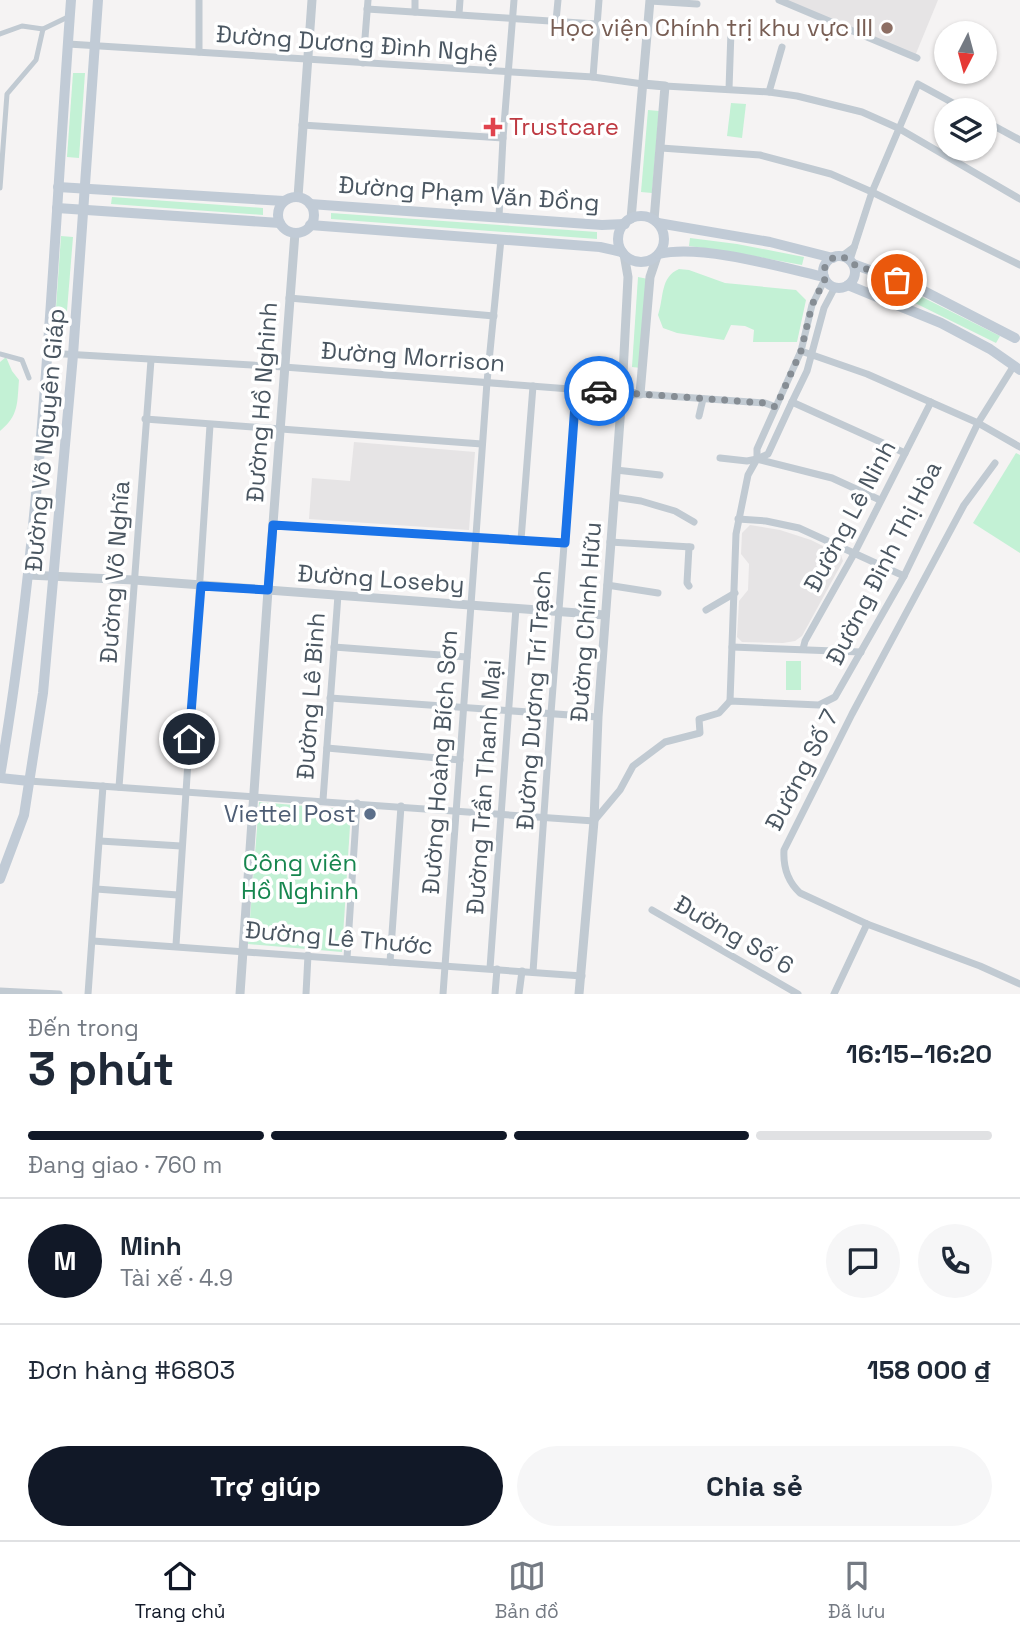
<!DOCTYPE html>
<html lang="vi">
<head>
<meta charset="utf-8">
<style>
  body { margin:0; font-family:"Space Grotesk",sans-serif; background:#f6f6f7; color:#1f2937; height:100vh; display:flex; flex-direction:column; font-size:26px; white-space:nowrap }
  * { box-sizing:border-box; margin:0 }
  p { font-size:23px; color:#747a83 }
  .icon { flex:none; width:38px; height:38px; fill:none; stroke:currentColor; stroke-width:2; stroke-linecap:round; stroke-linejoin:round }
  .map { position:relative; height:994px; overflow:hidden }
  .drawer { display:flex; flex-direction:column; background:#fff; flex:1 }
  .drawer>* { flex:none }
  .needle { width:46px; rotate:186deg }
  .tools { position:absolute; left:934px; top:21px; display:grid; gap:14px }
  .tools a { display:grid; place-items:center; width:63px; height:63px; border-radius:50%; background:#fff; box-shadow:0 2px 5px #0004; font-size:35px }
  .pin { position:absolute; display:grid; place-items:center; width:60px; height:60px; color:#fff; margin:-30px; border:4px solid #fff; border-radius:50%; box-shadow:0 2px 7px #0007 }
  .courier { position:absolute; display:grid; place-items:center; width:70px; height:70px; margin:-35px; border:5px solid #1a73e8; border-radius:50%; background:#fff; color:#222; box-shadow:0 2px 9px #0007 }
  .head em { font-style:normal; font-weight:700 }
  .head div { display:flex; flex-direction:column-reverse }
  .head { display:flex; align-items:center; justify-content:space-between; height:119px; padding:0 28px }
  h1 { font-size:46px; font-weight:700; line-height:52px }
  .bar { display:grid; grid-template-columns:repeat(4,1fr); gap:10px 7px; align-content:center; height:84px; padding:0 28px }
  .bar i { height:9px; border-radius:5px; background:#e0e1e3 }
  .bar .on { background:#111827 }
  .bar p { grid-column:span 4 }
  .line { display:flex; align-items:center; gap:18px; padding:0 28px; border-top:2px solid #e0e1e3 }
  .line div { flex:1 }
  .round { display:grid; place-items:center; flex:none; width:74px; height:74px; border-radius:37px; background:#f6f6f7 }
  .cta { display:flex; gap:14px; margin-top:auto; padding:14px 28px }
  .cta a { flex:1; height:80px; border-radius:42px; background:#111827; color:#fff; font-size:28px; font-weight:700; line-height:80px; text-align:center }
  .cta a+a { background:#f6f6f7; color:#1f2937 }
  .menu { display:flex; justify-content:space-around; align-items:center; height:98px; border-top:2px solid #e0e1e3; background:#fff; font-size:19px; color:#747a83 }
  .menu a { display:grid; justify-items:center; gap:4px }
  .menu .on { color:#111827 }
  .map>svg:first-child { display:block }
</style>
</head>
<body>
<div class="map">
<svg width="1020" height="994" viewBox="0 0 1020 994">
  <rect width="100%" height="100%" fill="#f5f3f3"/>
  <g fill="#e6e4e5">
    <polygon points="781,0 938,0 915,56"/>
    <polygon points="354,442 475,452 469,530 309,519 312,478 350,481"/>
    <polygon points="750,525 780,530 811,540 841,555 843,561 802,636 795,641 783,643 742,642 737,637 739,601 748,590 749,564 741,554 742,533"/>
  </g>
  <g fill="#c3f1d5">
    <polygon points="73,73 85,73 79,158 67,157"/>
    <polygon points="731,103 746,104 742,138 727,136"/>
    <polygon points="648,110 659,111 652,193 641,192"/>
    <polygon points="112,197 263,208 263,215 111,204"/>
    <polygon points="331,213 597,232 597,239 331,219"/>
    <polygon points="61,236 73,237 66,323 55,322"/>
    <polygon points="690,238 737,244 804,257 802,265 731,252 689,246"/>
    <path d="M679,269L689,270L725,283L796,290L806,300L797,342H753L754,330L745,326L731,325L724,340L677,333L663,328L658,315C664,298 660,277 679,269Z"/>
    <polygon points="638,277 648,279 641,368 632,367"/>
    <polygon points="881,280 908,290 1000,336 996,343 917,304 879,289"/>
    <path d="M6,357L12,371L19,380C17,404 19,415 0,431V362Z"/>
    <polygon points="1016,453 1020,455 1020,553 973,523"/>
    <rect x="786" y="661" width="15" height="29"/>
    <polygon points="259,802 351,810 342,952 248,944"/>
  </g>
  <g fill="none" stroke-linecap="round" stroke-linejoin="round">
    <g stroke="#c1cad2" stroke-width="5">
      <polyline points="0,34 22,26 43,29 70,16"/>
      <polyline points="0,188 7,94 36,60 43,29"/>
      <polyline points="0,354 22,360 29,378"/>
    </g>
    <g stroke="#c1cad2" stroke-width="7">
      <polyline points="779,0 917,58"/>
      <polyline points="650,1 697,4"/>
      <polyline points="367,9 596,24"/>
      <polyline points="415,12 415,0"/>
      <polyline points="459,14 460,0"/>
      <polyline points="556,21 558,0"/>
      <polyline points="68,44 593,77 643,84"/>
      <polyline points="199,52 199,0"/>
      <polyline points="363,63 368,0"/>
      <polyline points="593,77 599,0"/>
      <polyline points="665,86 769,92 797,96 862,112 898,128 1020,199"/>
      <polyline points="729,89 731,31"/>
      <polyline points="769,92 782,47"/>
      <polyline points="985,121 1020,140"/>
      <polyline points="302,125 503,138"/>
      <polyline points="661,148 760,155 831,174 872,192 1020,265"/>
      <polyline points="499,217 503,138 514,0"/>
      <polyline points="842,256 854,247"/>
      <polyline points="850,260 872,192 918,84 966,110"/>
      <polyline points="289,298 494,316"/>
      <polyline points="801,351 867,374 978,423 1020,447"/>
      <polyline points="47,353 284,367 622,393"/>
      <polyline points="640,394 765,403 776,407"/>
      <polyline points="792,402 905,453"/>
      <polyline points="699,416 703,399"/>
      <polyline points="145,419 482,444"/>
      <polyline points="720,458 747,461 757,459 812,473 832,478 880,500"/>
      <polyline points="757,459 768,454 792,402 807,371 824,308 835,287"/>
      <path d="M995,463L964,505L852,714L784,850C783,867 787,881 800,893L867,924L980,966L1020,984"/>
      <polyline points="616,470 660,475"/>
      <polyline points="614,497 641,501 675,511 694,522"/>
      <polyline points="738,519 766,521 799,528 904,576"/>
      <polyline points="273,525 565,543"/>
      <polyline points="521,540 533,386"/>
      <polyline points="610,542 691,547"/>
      <polyline points="607,585 658,593"/>
      <polyline points="689,586 687,583 689,547"/>
      <polyline points="706,610 735,593"/>
      <polyline points="334,647 467,657"/>
      <polyline points="732,647 861,652"/>
      <polyline points="803,649 805,641 855,552 931,402"/>
      <polyline points="330,698 598,717"/>
      <polyline points="730,701 736,534 748,475 757,459 757,449 801,351 812,305 825,279"/>
      <polyline points="327,748 460,760"/>
      <polyline points="29,781 594,821 620,790 633,766 665,742 700,733 699,719 719,713 730,701 819,705 835,697 904,576 978,423 1013,367"/>
      <polyline points="119,787 151,360"/>
      <polyline points="323,800 338,595"/>
      <polyline points="100,841 181,846"/>
      <polyline points="96,889 178,895"/>
      <polyline points="652,910 798,994"/>
      <polyline points="93,941 582,976"/>
      <polyline points="176,945 210,425"/>
      <polyline points="347,958 357,803"/>
      <polyline points="390,962 401,806"/>
      <polyline points="490,968 516,608"/>
      <polyline points="533,972 551,713 576,390"/>
      <polyline points="0,991 59,994"/>
      <polyline points="88,994 103,786"/>
      <polyline points="306,994 308,955"/>
      <polyline points="443,994 487,382 501,239"/>
      <polyline points="495,994 497,969"/>
      <polyline points="519,994 522,971"/>
      <polyline points="834,994 867,924"/>
    </g>
    <g stroke="#c1cad2" stroke-width="9">
      <polyline points="643,84 665,86 654,220"/>
      <polyline points="298,197 312,0"/>
      <polyline points="631,219 650,0"/>
      <polyline points="622,393 640,394 650,277 657,256"/>
      <polyline points="28,575 134,580 605,615"/>
      <polyline points="240,994 268,590 295,233"/>
      <polyline points="579,994 594,821 598,717 622,393 628,277 624,254"/>
    </g>
    <g stroke="#c1cbd6" stroke-width="10">
      <polyline points="58,187 284,201"/>
      <circle cx="296" cy="215" r="18"/>
      <polyline points="310,204 602,225 625,224"/>
      <polyline points="57,208 280,223"/>
      <circle cx="641" cy="239" r="23"/>
      <polyline points="658,223 770,242 833,258"/>
      <polyline points="310,225 600,247 622,252"/>
      <path d="M659,254C701,244 781,267 824,277"/>
      <circle cx="839" cy="272" r="16"/>
      <polyline points="853,264 916,287 1015,338"/>
      <polyline points="848,285 941,323 990,349 1020,370"/>
      <path d="M0,776C44,520 52,259 71,0"/>
      <polyline points="0,778 29,781"/>
      <polyline points="0,879 24,815 43,693 73,355 98,0"/>
    </g>
  </g>
  <g fill="none" stroke-linecap="round" stroke-linejoin="round">
    <polyline stroke="#868d94" stroke-width="7" stroke-dasharray="0 12.6" points="599,391 765,403 776,407 801,351 812,305 825,279 824,269 829,260 837,256 846,258 853,264 897,280"/>
    <polyline stroke="#1a73e8" stroke-width="9" points="189,739 201,586 268,590 273,525 565,543 576,390 599,391"/>
  </g>
  <circle fill="#8d6e63" stroke="#fff" stroke-width="2.5" cx="887" cy="28" r="7"/>
  <path fill="#e0444e" stroke="#fff" stroke-width="2.5" d="M489.5 116.5h7v7h7v7h-7v7h-7v-7h-7v-7h7z"/>
  <circle fill="#5c6f8a" stroke="#fff" stroke-width="2.5" cx="370" cy="814" r="7"/>
  <g text-anchor="middle" stroke-width="7" stroke-linejoin="round" paint-order="stroke">
    <g font-size="24" fill="#785e54" stroke="#fff" text-anchor="end">
      <text x="873" y="36">Học viện Chính trị khu vực III</text>
    </g>
    <g font-size="24" fill="#4a5661" stroke="#fff">
      <text transform="translate(357 44) rotate(4)" y="8">Đường Dương Đình Nghệ</text>
      <text transform="translate(469 194) rotate(4)" y="8">Đường Phạm Văn Đồng</text>
      <text transform="translate(413 357) rotate(4)" y="8">Đường Morrison</text>
      <text transform="translate(262 402) rotate(-86)" y="8">Đường Hồ Nghinh</text>
      <text transform="translate(45 440) rotate(-85)" y="8">Đường Võ Nguyên Giáp</text>
      <text transform="translate(850 516) rotate(-62)" y="8">Đường Lê Ninh</text>
      <text transform="translate(884 563) rotate(-63)" y="8">Đường Đinh Thị Hòa</text>
      <text transform="translate(115 572) rotate(-86)" y="8">Đường Võ Nghĩa</text>
      <text transform="translate(381 579) rotate(4)" y="8">Đường Loseby</text>
      <text transform="translate(586 622) rotate(-86)" y="8">Đường Chính Hữu</text>
      <text transform="translate(311 696) rotate(-86)" y="8">Đường Lê Binh</text>
      <text transform="translate(534 700) rotate(-86)" y="8">Đường Dương Trí Trạch</text>
      <text transform="translate(440 762) rotate(-86)" y="8">Đường Hoàng Bích Sơn</text>
      <text transform="translate(802 770) rotate(-63)" y="8">Đường Số 7</text>
      <text transform="translate(484 787) rotate(-86)" y="8">Đường Trần Thanh Mại</text>
      <text transform="translate(734 935) rotate(30)" y="8">Đường Số 6</text>
      <text transform="translate(339 938) rotate(5)" y="8">Đường Lê Thước</text>
    </g>
    <g font-size="24" fill="#be3a42" stroke="#fff" text-anchor="start">
      <text x="509" y="135">Trustcare</text>
    </g>
    <g font-size="24" fill="#4e5e75" stroke="#fff" text-anchor="end">
      <text x="356" y="822">Viettel Post</text>
    </g>
    <g font-size="24" fill="#17864f" stroke="#fff">
      <text x="300" y="871">Công viên<tspan x="300" dy="28">Hồ Nghinh</tspan></text>
    </g>
  </g>
</svg>
<div class="tools">
<a><svg class="needle" viewBox="-14 -14 28 28"><path d="M0-13l5 13h-10z" fill="#e53935"/><path d="M0 13l5-13h-10z" fill="#747a83"/></svg></a>
<a><svg class="icon" aria-label="layers" viewBox="0 0 24 24"><path d="M12 4l9 5-9 5-9-5zM3 14l9 5 9-5"/></svg></a>
</div>
<div class="pin" style="left:897px;top:280px;background:#ea580c"><svg class="icon" aria-label="bag" viewBox="0 0 24 24"><path d="M5 8h14l-1 12H6zM9 8a3 3 0 0 1 6 0"/></svg></div>
<div class="pin" style="left:189px;top:739px;background:#1f2937"><svg class="icon" aria-label="home" viewBox="0 0 24 24"><path d="M3 11l9-7 9 7M6 9v11h12V9"/></svg></div>
<div class="courier" style="left:599px;top:391px"><svg class="icon" aria-label="car" viewBox="0 0 24 24"><path d="M5 17H2v-5l4-1 3-4h7l3 4 3 1v5h-3M9 17h6M6 11h13"/><circle cx="7" cy="17" r="2"/><circle cx="17" cy="17" r="2"/></svg></div>
</div>
<section class="drawer">
<div class="head"><div><h1>3 phút</h1><p>Đến trong</p></div><em>16:15–16:20</em></div>
<div class="bar"><i class="on"></i><i class="on"></i><i class="on"></i><i></i><p>Đang giao · 760 m</p></div>
<div class="line" style="height:126px"><b class="round" style="background:#111827;color:#fff">M</b><div><b>Minh</b><p>Tài xế · 4.9</p></div><a class="round"><svg class="icon" aria-label="chat" viewBox="0 0 24 24"><path d="M4 5h16v11H9l-5 4z"/></svg></a><a class="round"><svg class="icon" aria-label="phone" viewBox="0 0 24 24"><path d="M5 4h4l2 5-3 2q2 4 5 5l2-3 5 2v4C11 20 4 13 5 4z"/></svg></a></div>
<div class="line" style="height:91px"><div>Đơn hàng #6803</div><b>158 000 ₫</b></div>
<div class="cta"><a>Trợ giúp</a><a>Chia sẻ</a></div>
</section>
<nav class="menu">
<a class="on"><svg class="icon" aria-label="home" viewBox="0 0 24 24"><path d="M3 11l9-7 9 7M6 9v11h12V9"/></svg>Trang chủ</a>
<a><svg class="icon" aria-label="map" viewBox="0 0 24 24"><path d="M3 6l6-2 6 2 6-2v14l-6 2-6-2-6 2zM9 4v14M15 6v14"/></svg>Bản đồ</a>
<a><svg class="icon" aria-label="saved" viewBox="0 0 24 24"><path d="M7 4h10v16l-5-4-5 4z"/></svg>Đã lưu</a>
</nav>
</body>
</html>
